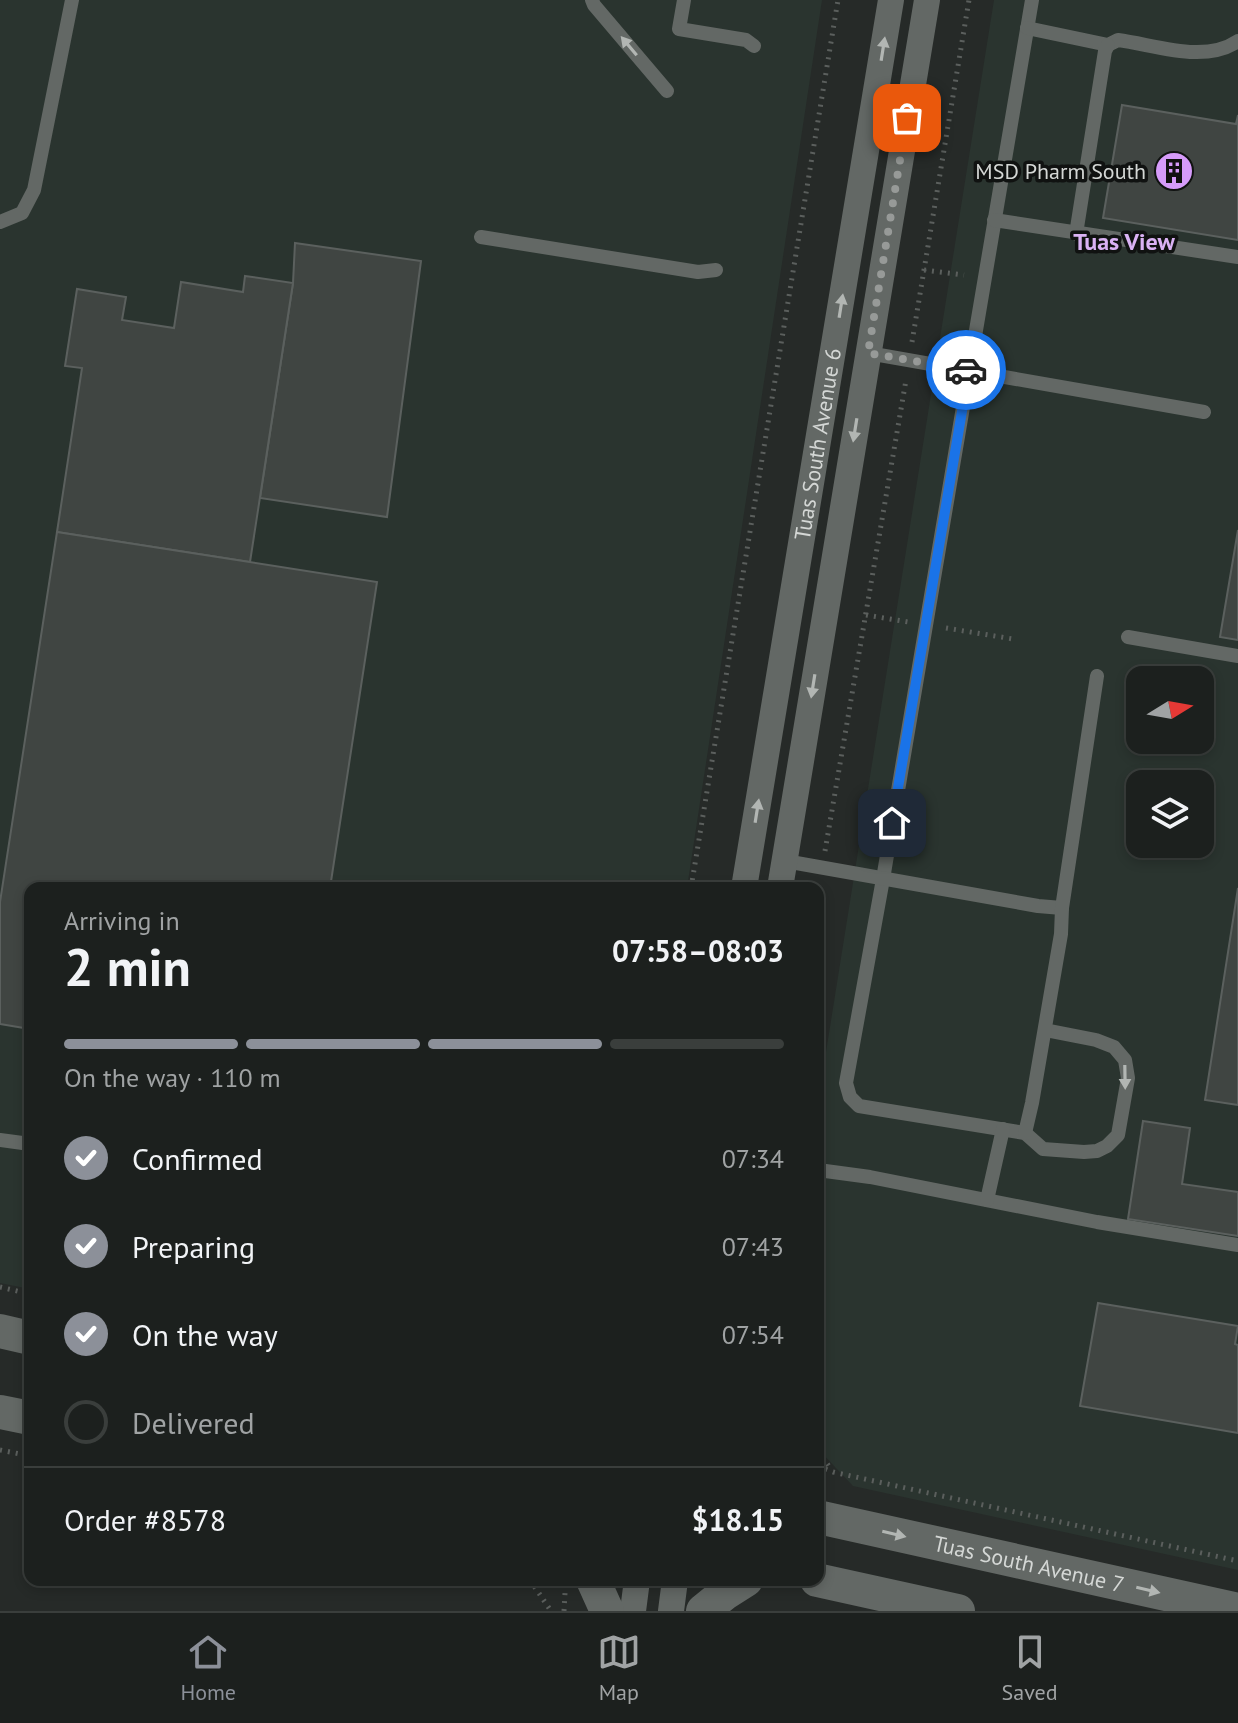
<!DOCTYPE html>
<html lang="en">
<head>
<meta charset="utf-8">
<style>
  body { margin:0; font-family:"PT Sans",sans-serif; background:#292d2b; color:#f1f3f6; height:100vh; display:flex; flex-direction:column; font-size:30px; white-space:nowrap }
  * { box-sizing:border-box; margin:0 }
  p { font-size:26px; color:#a0a3a4 }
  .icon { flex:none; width:44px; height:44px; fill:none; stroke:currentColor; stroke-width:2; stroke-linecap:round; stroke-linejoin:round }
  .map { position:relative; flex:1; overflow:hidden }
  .details { position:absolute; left:24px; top:882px; width:800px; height:704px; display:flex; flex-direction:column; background:#1c201e; border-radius:16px; box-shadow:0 4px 12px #0003,0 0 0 2px #3a3e3c }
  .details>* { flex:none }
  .needle { width:52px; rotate:79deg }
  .controls { position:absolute; left:1126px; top:666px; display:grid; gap:16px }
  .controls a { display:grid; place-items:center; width:88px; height:88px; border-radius:16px; background:#1c201e; box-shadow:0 4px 12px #0003,0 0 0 2px #3a3e3c; font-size:40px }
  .pin { position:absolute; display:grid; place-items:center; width:68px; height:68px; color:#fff; margin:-34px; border-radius:16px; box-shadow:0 4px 12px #0006 }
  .courier { position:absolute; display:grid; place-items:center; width:80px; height:80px; margin:-40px; border:6px solid #1a73e8; border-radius:50%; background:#fff; color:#222; box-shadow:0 2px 10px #0007 }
  .overview em { font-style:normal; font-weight:600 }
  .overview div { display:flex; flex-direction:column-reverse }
  .overview { display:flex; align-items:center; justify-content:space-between; height:136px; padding:0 40px }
  h1 { font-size:52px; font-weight:600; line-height:60px }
  .bar { display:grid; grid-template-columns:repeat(4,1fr); gap:12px 8px; align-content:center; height:96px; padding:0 40px }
  .bar i { height:10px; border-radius:6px; background:#3a3e3c }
  .bar .active { background:#8c9099 }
  .bar p { grid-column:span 4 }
  .line { display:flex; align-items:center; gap:20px; padding:0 40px; border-top:2px solid #3a3e3c }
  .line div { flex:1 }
  ol { padding:0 40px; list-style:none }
  li { display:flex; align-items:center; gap:24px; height:88px }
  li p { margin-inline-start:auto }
  li .icon { padding:8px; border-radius:50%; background:#8c9099; color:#fff; stroke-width:4 }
  li:last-child { color:#a0a3a4 }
  li i { width:44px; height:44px; border:4px solid #3a3e3c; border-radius:50% }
  .dock { display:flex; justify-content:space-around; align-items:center; height:112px; border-top:2px solid #3a3e3c; background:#1c201e; font-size:22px; color:#a0a3a4 }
  .dock a { display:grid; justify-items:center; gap:4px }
  .dock .active { color:#8c9099 }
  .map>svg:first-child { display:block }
</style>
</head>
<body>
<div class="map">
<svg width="1238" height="1611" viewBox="0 0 1238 1611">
  <rect width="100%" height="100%" fill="#262a28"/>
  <g fill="#2a342f" fill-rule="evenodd">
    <polygon points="0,0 822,0 687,888 30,888 30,1289 0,1283"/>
    <path d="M994,0H1238V1570L853,1486L818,1449V1102ZM1140,680H1200V740H1140ZM1140,784H1200V844H1140Z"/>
  </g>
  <g fill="#404542" stroke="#5b605e" stroke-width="2">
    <polygon points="1122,105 1236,124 1238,115 1238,240 1103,218"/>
    <polygon points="295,243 421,261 387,517 260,498 293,283"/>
    <polygon points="245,276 293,283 250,562 57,532 82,368 65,366 77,289 126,297 122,320 174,328 181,282 243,292"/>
    <polygon points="1238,530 1238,640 1220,637"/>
    <polygon points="57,532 377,582 330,888 30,888 30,1029 0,1024 0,902"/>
    <polygon points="1238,888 1238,1105 1205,1100"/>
    <polygon points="1143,1121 1190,1128 1182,1184 1238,1192 1238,1236 1128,1219"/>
    <polygon points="1098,1303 1238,1326 1235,1344 1238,1345 1238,1433 1080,1406"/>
  </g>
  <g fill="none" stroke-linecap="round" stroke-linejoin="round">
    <g stroke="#5b5f5d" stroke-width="5" stroke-dasharray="2 6" stroke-linecap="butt">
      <polyline points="924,270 964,275"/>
      <polyline points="912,342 969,0"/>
      <polyline points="866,615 908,622"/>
      <polyline points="946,628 1013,639"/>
      <polyline points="825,851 906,380"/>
      <polyline points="691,888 838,0"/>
      <polyline points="818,897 820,885"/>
      <polyline points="0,1287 30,1294"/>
      <polyline points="0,1450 30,1456"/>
      <polyline points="818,1451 831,1469"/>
      <polyline points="818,1466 833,1472 1238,1561"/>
      <polyline points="530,1580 551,1611"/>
      <polyline points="564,1611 565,1593"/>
    </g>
    <g stroke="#636865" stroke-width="14">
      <polyline points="592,0 594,5 667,91"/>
      <polyline points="684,0 679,29 746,40 754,46"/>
      <polyline points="1032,0 883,879 846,1083 850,1097 859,1106 1025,1133 1043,1149 1084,1152 1097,1151 1107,1146 1118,1135 1128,1078 1125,1060 1114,1047 1096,1040 1045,1030"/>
      <path d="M1027,28L1108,45L1118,40C1156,45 1204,64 1238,41"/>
      <polyline points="994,220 1238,257"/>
      <polyline points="0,222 22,213 34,190 72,0"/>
      <polyline points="1076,234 1105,51 1108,45"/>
      <polyline points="481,237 698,272 716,270"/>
      <polyline points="868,353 1204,412"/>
      <polyline points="1128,637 1238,656"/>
      <polyline points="785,861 1038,906 1062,908"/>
      <polyline points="1025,1133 1032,1103 1061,934 1062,908 1097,676"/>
      <polyline points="0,1140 30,1144"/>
      <polyline points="818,1170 870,1177 1097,1222 1238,1245"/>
      <polyline points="987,1200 1003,1129"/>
    </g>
    <g stroke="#636865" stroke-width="26">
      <path id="s1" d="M744,888L891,0"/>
      <polyline points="780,888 927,0"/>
      <polyline points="633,1611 637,1580"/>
      <polyline points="671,1611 675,1580"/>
    </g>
    <g stroke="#636865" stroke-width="34">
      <polyline points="0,1331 30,1338"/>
      <polyline points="0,1412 30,1418"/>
      <path id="s2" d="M818,1517L1238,1610"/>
      <polyline points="593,1580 607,1611"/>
      <polyline points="817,1580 958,1611"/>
      <polyline points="703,1611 724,1594 746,1580"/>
    </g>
  </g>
  <defs><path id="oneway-solid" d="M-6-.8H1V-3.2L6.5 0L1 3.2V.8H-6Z" transform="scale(2)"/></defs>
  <g fill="#b2b6b3">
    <use href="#oneway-solid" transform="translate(629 46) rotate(-130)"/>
    <use href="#oneway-solid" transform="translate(883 49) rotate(-81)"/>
    <use href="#oneway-solid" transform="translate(841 306) rotate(-81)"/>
    <use href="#oneway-solid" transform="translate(855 430) rotate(99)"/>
    <use href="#oneway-solid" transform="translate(813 686) rotate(99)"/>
    <use href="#oneway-solid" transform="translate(757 811) rotate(-81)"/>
    <use href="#oneway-solid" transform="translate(1125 1077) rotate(89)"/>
    <use href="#oneway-solid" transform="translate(894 1534) rotate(13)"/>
    <use href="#oneway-solid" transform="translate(1148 1590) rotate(13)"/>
  </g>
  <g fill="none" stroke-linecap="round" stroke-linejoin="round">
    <polyline stroke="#979a98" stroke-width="8" stroke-dasharray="0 14.4" points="907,118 868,353 966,370"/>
    <polyline stroke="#1a73e8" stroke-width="10" points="892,823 969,370 966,370"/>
  </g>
  <defs>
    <g id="building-disc" transform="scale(2)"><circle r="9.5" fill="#d69bfa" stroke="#101211"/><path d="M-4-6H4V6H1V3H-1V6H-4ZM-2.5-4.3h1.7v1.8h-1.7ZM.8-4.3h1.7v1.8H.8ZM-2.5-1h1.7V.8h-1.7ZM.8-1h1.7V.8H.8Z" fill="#111"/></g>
  </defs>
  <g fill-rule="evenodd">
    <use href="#building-disc" x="1174" y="171"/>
  </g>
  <g text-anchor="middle" stroke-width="7" stroke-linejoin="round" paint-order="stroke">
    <g font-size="22" fill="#d4d7d5" stroke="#101211" text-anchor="end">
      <text x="1146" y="179">MSD Pharm South</text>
    </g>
    <g font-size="22" fill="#d4d7d5" stroke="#101211">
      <text dy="8" stroke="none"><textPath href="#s1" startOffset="450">Tuas South Avenue 6</textPath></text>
      <text dy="8" stroke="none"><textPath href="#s2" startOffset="216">Tuas South Avenue 7</textPath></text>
    </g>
    <g font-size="24" font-weight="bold" fill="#dab2f4" stroke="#101211">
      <text x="1124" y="250">Tuas View</text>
    </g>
  </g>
</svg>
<div class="controls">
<a><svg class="needle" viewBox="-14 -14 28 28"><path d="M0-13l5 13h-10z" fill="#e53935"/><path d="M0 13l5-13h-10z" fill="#a0a3a4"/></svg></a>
<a><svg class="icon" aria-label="layers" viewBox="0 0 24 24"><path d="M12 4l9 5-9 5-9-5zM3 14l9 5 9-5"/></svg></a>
</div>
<div class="pin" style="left:907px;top:118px;background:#ea580c"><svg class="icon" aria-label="bag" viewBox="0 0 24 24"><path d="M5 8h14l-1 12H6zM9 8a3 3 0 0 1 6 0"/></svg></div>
<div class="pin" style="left:892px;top:823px;background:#1f2937"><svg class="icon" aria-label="home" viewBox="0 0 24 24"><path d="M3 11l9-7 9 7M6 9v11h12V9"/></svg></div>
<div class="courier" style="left:966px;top:370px"><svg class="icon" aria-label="car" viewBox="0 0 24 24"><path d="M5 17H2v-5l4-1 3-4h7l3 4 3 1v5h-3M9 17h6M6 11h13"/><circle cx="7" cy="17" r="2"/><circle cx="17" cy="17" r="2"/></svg></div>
<section class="details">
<div class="overview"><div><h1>2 min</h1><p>Arriving in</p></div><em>07:58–08:03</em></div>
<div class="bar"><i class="active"></i><i class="active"></i><i class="active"></i><i></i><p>On the way · 110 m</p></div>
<ol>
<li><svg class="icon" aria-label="check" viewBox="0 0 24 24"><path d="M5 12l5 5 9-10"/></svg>Confirmed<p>07:34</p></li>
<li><svg class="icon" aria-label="check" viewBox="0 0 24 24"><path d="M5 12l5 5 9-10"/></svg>Preparing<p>07:43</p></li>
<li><svg class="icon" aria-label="check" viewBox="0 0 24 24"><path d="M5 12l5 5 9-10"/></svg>On the way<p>07:54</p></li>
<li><i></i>Delivered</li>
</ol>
<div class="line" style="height:104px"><div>Order #8578</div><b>$18.15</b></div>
</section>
</div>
<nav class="dock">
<a class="active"><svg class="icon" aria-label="home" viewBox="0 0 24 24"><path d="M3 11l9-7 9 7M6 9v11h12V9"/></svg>Home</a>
<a><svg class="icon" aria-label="map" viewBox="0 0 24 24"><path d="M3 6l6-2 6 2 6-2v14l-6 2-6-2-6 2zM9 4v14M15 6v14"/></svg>Map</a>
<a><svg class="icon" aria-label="saved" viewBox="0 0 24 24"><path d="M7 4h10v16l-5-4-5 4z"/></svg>Saved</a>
</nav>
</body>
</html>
